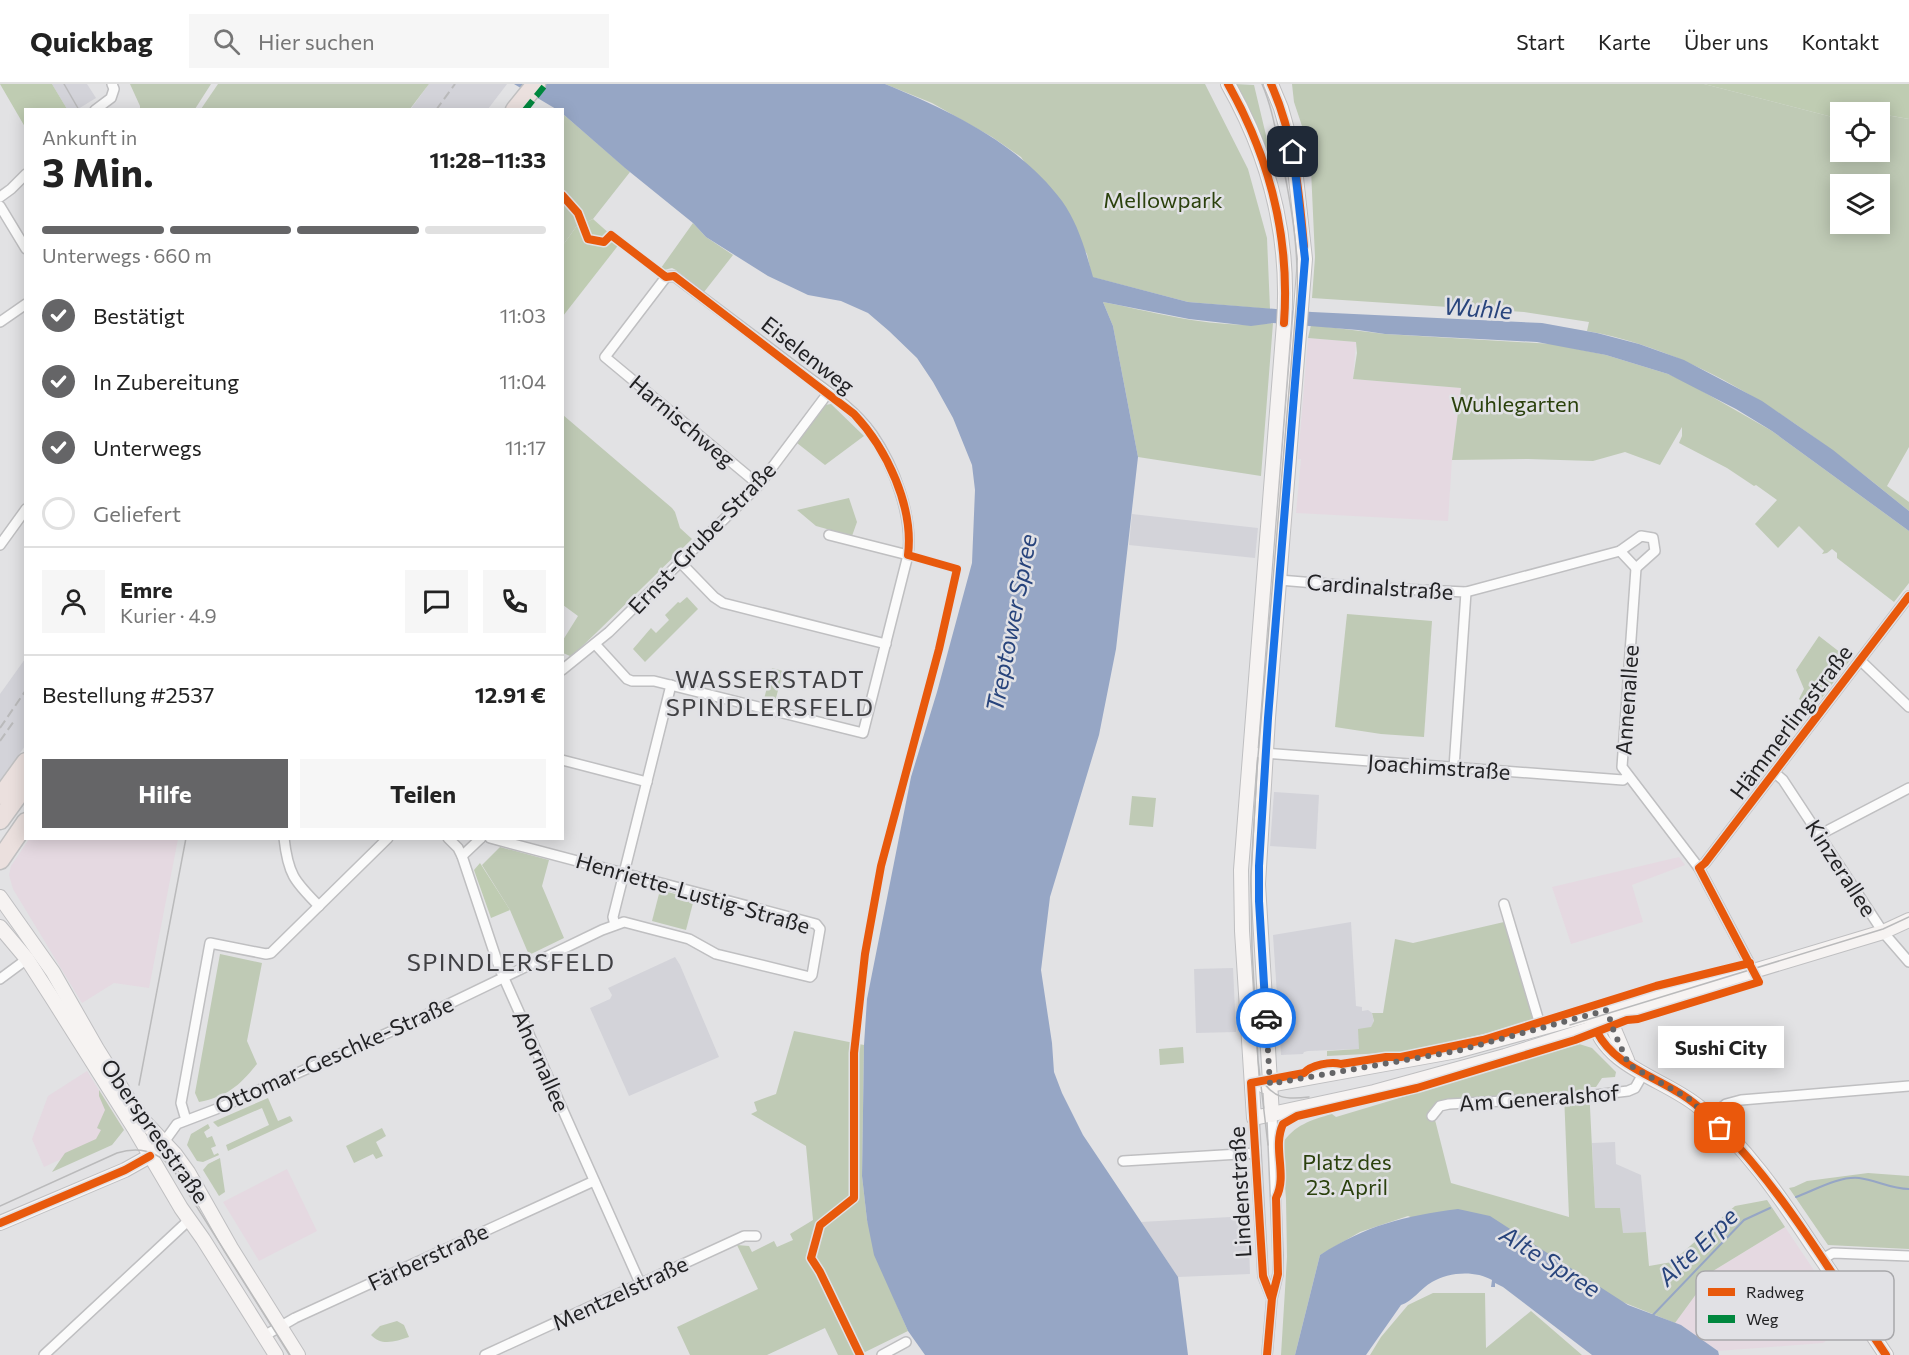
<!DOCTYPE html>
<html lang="de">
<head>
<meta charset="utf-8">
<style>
  body { margin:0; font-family:Commissioner,sans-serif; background:#f6f6f6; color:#222; height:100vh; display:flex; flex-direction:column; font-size:22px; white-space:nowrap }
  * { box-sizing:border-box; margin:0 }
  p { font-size:20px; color:#767676 }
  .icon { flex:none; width:33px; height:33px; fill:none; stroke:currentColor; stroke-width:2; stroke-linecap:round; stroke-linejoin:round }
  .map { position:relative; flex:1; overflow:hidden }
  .details { position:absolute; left:24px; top:24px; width:540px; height:732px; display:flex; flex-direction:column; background:#fff; border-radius:0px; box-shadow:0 3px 15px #0003 }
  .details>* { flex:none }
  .buttons { position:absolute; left:1830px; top:18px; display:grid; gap:12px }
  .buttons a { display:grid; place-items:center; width:60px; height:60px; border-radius:0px; background:#fff; box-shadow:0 3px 15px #0003; font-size:30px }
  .pin { position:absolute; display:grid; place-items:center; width:51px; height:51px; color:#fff; margin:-26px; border-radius:12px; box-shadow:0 3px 9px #0006 }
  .courier { position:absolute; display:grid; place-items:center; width:60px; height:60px; margin:-30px; border:4px solid #1a73e8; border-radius:50%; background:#fff; color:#222; box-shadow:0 2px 8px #0007 }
  .bubble { position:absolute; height:42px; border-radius:0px; background:#fff; box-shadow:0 3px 15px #0003; font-size:20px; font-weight:700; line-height:42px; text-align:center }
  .headline em { font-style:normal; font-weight:700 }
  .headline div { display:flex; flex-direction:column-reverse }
  .headline { display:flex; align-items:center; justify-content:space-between; height:102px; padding:0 18px }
  h1 { font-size:39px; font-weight:700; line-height:45px }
  .bar { display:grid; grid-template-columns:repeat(4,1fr); gap:9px 6px; align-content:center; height:72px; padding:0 18px }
  .bar i { height:8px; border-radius:4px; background:#e0e0e0 }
  .bar .current { background:#656567 }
  .bar p { grid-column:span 4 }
  .line { display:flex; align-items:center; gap:15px; padding:0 18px; border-top:2px solid #e0e0e0 }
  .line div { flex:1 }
  .round { display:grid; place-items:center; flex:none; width:63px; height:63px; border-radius:0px; background:#f6f6f6 }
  ol { padding:0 18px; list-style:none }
  li { display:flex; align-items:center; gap:18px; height:66px }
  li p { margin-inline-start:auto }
  li .icon { padding:6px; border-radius:50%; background:#656567; color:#fff; stroke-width:4 }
  li:last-child { color:#767676 }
  li i { width:33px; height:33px; border:3px solid #e0e0e0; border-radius:50% }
  .button { display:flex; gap:12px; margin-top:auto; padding:12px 18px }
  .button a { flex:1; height:69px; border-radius:0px; background:#656567; color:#fff; font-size:24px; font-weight:700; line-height:69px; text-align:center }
  .button a+a { background:#f6f6f6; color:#222 }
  header { display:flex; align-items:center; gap:36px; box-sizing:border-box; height:84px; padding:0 30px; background:#fff; border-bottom:2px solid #e0e0e0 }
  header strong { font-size:28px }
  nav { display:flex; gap:33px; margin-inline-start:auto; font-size:21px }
  .search { width:420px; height:54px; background:#f6f6f6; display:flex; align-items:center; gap:15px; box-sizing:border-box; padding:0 21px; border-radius:0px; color:#767676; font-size:22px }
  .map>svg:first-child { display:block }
</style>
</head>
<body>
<header>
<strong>Quickbag</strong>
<div class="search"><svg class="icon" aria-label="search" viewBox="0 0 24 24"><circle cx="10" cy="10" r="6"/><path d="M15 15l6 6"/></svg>Hier suchen</div>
<nav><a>Start</a><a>Karte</a><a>Über uns</a><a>Kontakt</a></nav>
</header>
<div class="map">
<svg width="1909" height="1271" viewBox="0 0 1909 1271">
  <rect width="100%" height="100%" fill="#e2e2e4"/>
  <g fill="#e5d9e1">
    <polygon points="1308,254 1356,258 1353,295 1461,304 1452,376 1448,437 1296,429 1301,375 1298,375"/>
    <polygon points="29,755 178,755 149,904 114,899 82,919 13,805 9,791 11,782"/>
    <polygon points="1679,773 1685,781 1632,801 1643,838 1571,860 1552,803"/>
    <polygon points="87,987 124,1046 44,1083 32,1055 48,1012"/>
    <polygon points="287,1085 317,1147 259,1177 223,1118"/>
    <polygon points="1785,1143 1850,1240 1823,1259 1718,1267 1675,1239 1713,1187"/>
  </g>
  <g fill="#d3d3d9">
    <polygon points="52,0 87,0 96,14 78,25 67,25"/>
    <polygon points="429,0 507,0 488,25 410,26"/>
    <polygon points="1132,430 1258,444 1255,474 1129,461"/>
    <polygon points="25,575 25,662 0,698 0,610"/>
    <polygon points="1274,708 1319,711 1316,765 1270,762"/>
    <polygon points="1351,838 1356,922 1362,923 1362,927 1368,926 1372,929 1374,938 1359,965 1308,967 1304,968 1303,970 1281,971 1273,851"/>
    <polygon points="675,873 680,881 719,973 629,1012 590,924 610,915 612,911 608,904"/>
    <polygon points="1233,884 1236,948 1196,949 1194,885"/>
    <polygon points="1615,1058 1616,1080 1641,1091 1646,1148 1623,1149 1595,1125 1592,1059"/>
    <polygon points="1248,1132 1250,1190 1178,1193 1141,1138"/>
  </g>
  <g fill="#bfcab5" fill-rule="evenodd">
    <polygon points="130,0 211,0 195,25 140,26 140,22"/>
    <polygon points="218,0 429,0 410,25 201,25"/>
    <polygon points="885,0 1205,0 1248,85 1267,154 1270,225 1188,218 1092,193 1087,170 1021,73 992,53 932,19"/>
    <polygon points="1235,0 1254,1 1279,106 1261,53"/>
    <path d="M1292,0H1704L1840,35V68H1880V30L1909,35V363L1887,402L1909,418V427C1814,350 1711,269 1587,247L1589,238L1524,228L1312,214L1315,173L1311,86L1305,51L1294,18ZM1840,100H1880V140H1840Z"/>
    <polygon points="563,30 630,88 593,135 576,143 563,161"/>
    <polygon points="693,139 706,153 733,171 704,208 676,186 672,184 664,186 661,184"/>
    <path d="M1103,218C1158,229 1217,246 1273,239L1261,392L1138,373L1113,242Z"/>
    <polygon points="1311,241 1385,250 1553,260 1606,271 1668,290 1688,299 1772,347 1909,447 1909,499 1894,518 1837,474 1837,469 1832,465 1827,469 1822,470 1824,467 1799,442 1778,464 1755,440 1777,416 1756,401 1754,402 1727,384 1679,359 1682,352 1682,343 1660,381 1625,368 1593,377 1528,375 1452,376 1461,304 1353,295 1357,269 1356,258 1308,254"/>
    <polygon points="831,320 864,352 825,381 797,359 825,321"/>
    <polygon points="563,331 672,424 675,428 680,444 692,455 596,549 575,569 570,572 563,569 563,556 578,532 563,521"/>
    <polygon points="849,414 857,438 852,452 816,442 797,426"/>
    <polygon points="687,513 698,525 645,578 633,565 651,544 656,549 669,536 665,531 678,518 680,519"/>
    <polygon points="1347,530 1432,537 1424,653 1381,650 1335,643"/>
    <polygon points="1819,552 1850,576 1813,626 1799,615 1804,605 1796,586"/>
    <polygon points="772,584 783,587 775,618 764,615"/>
    <polygon points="1132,712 1156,714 1153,743 1129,741"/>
    <polygon points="500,763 549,776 542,802 564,854 529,871 510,826 482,781"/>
    <polygon points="660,806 694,815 686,846 652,837"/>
    <polygon points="1504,838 1534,935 1488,949 1404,968 1327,972 1327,967 1359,965 1358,945 1371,943 1374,937 1372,929 1383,929 1395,855 1413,859"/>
    <path d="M220,870L262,879L247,957L257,980C239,1002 228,1012 199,1018L195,1009Z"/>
    <polygon points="794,947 864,961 862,1092 867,1136 895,1217 908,1247 859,1271 838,1271 825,1244 767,1271 690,1271 677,1243 758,1205 737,1161 749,1162 752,1168 774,1157 777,1163 793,1156 790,1150 813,1136 806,1062 751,1030 757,1027 754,1018 776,1010"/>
    <path d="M1579,960L1592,964L1616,988L1615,993L1602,994L1596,1003H1589L1595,1124H1620L1623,1149L1646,1148L1649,1182L1672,1178L1735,1122L1767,1116L1785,1143L1713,1187L1675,1239L1408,1132L1360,1148L1320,1171L1295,1271H1281L1287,1173L1286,1115L1282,1060C1294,1041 1311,1036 1332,1030L1336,1033ZM1564,1010L1569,1133L1451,1099L1432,1024L1447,1016Z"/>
    <polygon points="1183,963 1184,979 1160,981 1159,965"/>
    <polygon points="99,1006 124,1046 112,1061 52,1088 65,1069 96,1055 101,1046 97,1044 105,1026 99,1012"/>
    <polygon points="268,1014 278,1037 290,1032 293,1037 228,1067 226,1061 269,1041 262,1024 218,1043 213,1038"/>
    <polygon points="208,1040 210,1044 204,1048 207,1054 212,1052 216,1062 211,1064 214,1071 218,1069 219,1071 203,1078 197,1077 187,1061 191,1050"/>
    <polygon points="382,1044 386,1052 376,1058 383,1072 376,1075 373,1070 354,1079 346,1062"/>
    <polygon points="220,1074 225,1108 219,1112 203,1086 208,1080"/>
    <polygon points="1868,1089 1909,1092 1909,1165 1828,1161 1789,1104 1794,1103 1807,1097"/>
    <polygon points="1433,1209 1485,1209 1486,1264 1531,1227 1582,1271 1370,1271 1381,1253 1408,1221"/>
    <path d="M397,1237L404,1241L409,1253C396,1257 382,1263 371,1251L380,1242Z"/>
  </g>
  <g fill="#bfccb2">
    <polygon points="0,0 52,0 67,25 26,26 25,43"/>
    <polygon points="1704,0 1909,0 1909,35 1847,24 1845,28 1840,28 1840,35"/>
    <polygon points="593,135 620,159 563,232 563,161 576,143"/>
    <polygon points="480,779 510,826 491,834 474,786"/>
  </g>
  <g fill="#96a6c5">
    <path d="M514,0H885C950,27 1019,59 1062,117C1078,139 1086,168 1093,193L1188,218L1312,228L1542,239L1597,249L1639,260L1684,276L1762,317L1833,366L1909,427V447L1772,347L1736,325L1668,290L1606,271L1537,258L1385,250L1358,246L1273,239L1251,242L1189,235L1103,218L1113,242L1138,373L1116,565L1099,651L1050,813L1041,886L1052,959L1054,988L1062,1009L1083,1051L1178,1193L1188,1271H925L908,1247L874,1171L867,1136L862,1092L864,961L867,915L911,693L937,608L972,479L975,406L972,381L953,334L933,298L917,274L889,247L868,229L841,217L808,211L768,192L706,153L693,139L625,84L563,30L562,26L556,25Z"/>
    <path d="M1458,1125L1490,1132L1628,1221L1681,1241L1718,1267L1719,1271H1592L1503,1203L1495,1199V1203H1491L1492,1196C1475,1186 1448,1188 1432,1198C1420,1205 1413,1217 1401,1221L1366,1271H1295L1320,1171C1367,1141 1404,1132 1458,1125Z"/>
  </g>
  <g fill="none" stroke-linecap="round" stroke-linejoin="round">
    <g stroke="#96a6c5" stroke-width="2">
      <path d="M1796,1113C1815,1106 1839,1092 1859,1094C1876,1096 1891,1105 1909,1105"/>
      <polyline points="1652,1232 1744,1136 1770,1124"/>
    </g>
    <g stroke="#bfbfc1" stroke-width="12">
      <g id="street">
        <polyline points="95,26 111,14 114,5 112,0"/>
        <polyline points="0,113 11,105 26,90"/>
        <polyline points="0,122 26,165"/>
        <polyline points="0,238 26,220"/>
        <polyline points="829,451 908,471"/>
        <polyline points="0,461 26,425"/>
        <polyline points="1620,467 1636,484"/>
        <polyline points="681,479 714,513 723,519 886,560"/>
        <polyline points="1636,484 1622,683 1699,784 1754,888"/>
        <polyline points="1279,496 1376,504 1466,508 1620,467 1641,452 1653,454 1655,467 1636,484"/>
        <path d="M595,560L627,595L632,597H654L863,649L908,471C913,432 894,382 872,350C853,323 821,303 796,284C755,253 715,223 674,192L666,193L605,273L759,401"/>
        <polyline points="1861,577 1909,623"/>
        <polyline points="562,586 609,548 759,401 828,309"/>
        <polyline points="1249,668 1623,696 1628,692"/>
        <polyline points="562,676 647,698"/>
        <polyline points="1454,684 1466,508"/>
        <polyline points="1775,689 1783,696 1883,848 1909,878"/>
        <polyline points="1819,751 1909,704"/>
        <path d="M284,754C288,790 294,797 319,822"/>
        <polyline points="448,754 458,764 462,772 499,883 640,1199"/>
        <polyline points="462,772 481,754"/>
        <polyline points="1699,784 1705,779 1909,512"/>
        <polyline points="1504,820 1541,944"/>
        <polyline points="615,841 613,833 671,601"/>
        <polyline points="0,895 27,875"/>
        <polyline points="1432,1032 1440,1022 1449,1020 1578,1013 1628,1007 1635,1004 1643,990"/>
        <polyline points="1710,1033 1726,1020 1741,1016 1909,1002"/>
        <polyline points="1254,1034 1263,1192 1271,1212"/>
        <polyline points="186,1036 181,1019 210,859 266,870 271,869 388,754"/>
        <polyline points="164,1058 177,1040 219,1024 401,943 602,846 624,838 689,855 716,870 810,893 812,891 820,845 816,840 490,754"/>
        <polyline points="1123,1077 1256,1069"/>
        <polyline points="1822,1175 1833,1169 1909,1172"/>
        <polyline points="264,1252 295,1234 594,1097"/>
        <polyline points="44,1271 189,1136"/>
        <polyline points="485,1271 744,1152 756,1152"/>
        <polyline points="882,1271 906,1258"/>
        <polyline points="1267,1271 1272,1214 1278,1190 1278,1171 1272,1031"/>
      </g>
    </g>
    <g stroke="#bfbfc1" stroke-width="16">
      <g id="secondary">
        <path d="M1228,0C1270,74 1290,155 1284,239L1241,786L1242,847L1254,1034L1374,1008L1505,972L1678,917L1717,898L1883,848L1909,836"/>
        <polyline points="1271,0 1281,24 1293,67 1305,175 1268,634 1258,800 1272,1031"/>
        <polyline points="0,813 53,888 97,965 129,1016 144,1037 175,1070 188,1088 231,1164 298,1271"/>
        <polyline points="0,843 27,875 54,917 134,1044 181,1124 203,1155 276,1271"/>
        <polyline points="1608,931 1627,976"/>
        <path d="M1593,935C1605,984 1664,994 1699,1023C1745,1062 1779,1111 1812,1161C1837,1197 1861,1234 1886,1271"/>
        <polyline points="1264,1002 1457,967 1625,921 1674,904 1703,900"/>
        <polyline points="0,1139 125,1086 150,1072 156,1066"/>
      </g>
    </g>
    <g stroke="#c0c0c1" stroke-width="21">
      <g id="highway">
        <polyline points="515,26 536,0"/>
        <polyline points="2,711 26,678"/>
        <polyline points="0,736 26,700"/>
        <polyline points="0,776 26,738"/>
      </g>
    </g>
    <use href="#street" stroke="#fbfbfb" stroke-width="9"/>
    <use href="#secondary" stroke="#f6f3f2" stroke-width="14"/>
    <use href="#highway" stroke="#ebe0de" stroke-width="18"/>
    <g stroke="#bababb" stroke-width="1.5">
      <polyline points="64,0 79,26"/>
      <path d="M1262,0C1272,23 1276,48 1281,72C1291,119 1299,164 1297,212L1257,684L1251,792L1252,865L1258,976L1268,1061"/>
      <polyline points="1570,941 1883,845 1909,833"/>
      <path d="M1260,993C1273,1015 1286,1016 1309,1013"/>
      <polyline points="139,1001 186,754"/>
      <path d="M0,1122L117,1069C139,1062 158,1067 173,1085L290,1271"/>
    </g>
    <g stroke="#bababb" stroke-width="2" stroke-dasharray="9 4.5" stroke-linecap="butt">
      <polyline points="436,26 455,0"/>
      <polyline points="0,644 26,606"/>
      <polyline points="0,657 14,637"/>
    </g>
    <polyline stroke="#00873e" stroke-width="6" stroke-dasharray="12 6" stroke-linecap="butt" points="525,26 546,0"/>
    <g stroke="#e1e1e5" stroke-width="11">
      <g id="cycleway">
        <path d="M1228,0C1270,74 1290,155 1284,239"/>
        <path d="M1271,0C1294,51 1299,106 1304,162"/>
        <path d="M562,111L578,129L588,155L604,158L611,151L666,193L674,192L854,330C887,365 914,423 908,471L957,485L939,565L881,782L865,870L854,969V1114L820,1141L811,1174L820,1188L860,1271"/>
        <path d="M1597,948C1613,979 1648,990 1676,1007C1694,1017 1708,1031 1722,1045C1787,1112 1834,1194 1886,1271"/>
        <polyline points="0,1139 125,1086 150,1072"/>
        <path d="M1271,1213L1263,1192L1251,999L1304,989C1311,981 1331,977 1341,980L1386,973H1401L1483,956L1656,902L1750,879"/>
        <path d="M1267,1271L1272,1214L1278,1190L1276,1114C1288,1091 1272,1064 1283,1040L1297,1032L1417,1004L1575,956L1627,936L1638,935L1759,898L1699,784L1705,779L1909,512"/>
      </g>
    </g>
    <use href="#cycleway" stroke="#e8590c" stroke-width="8"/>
  </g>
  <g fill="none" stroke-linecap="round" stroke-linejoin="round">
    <polyline stroke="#656567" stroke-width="6" stroke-dasharray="0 10.8" points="1266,934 1270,1000 1457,967 1607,926 1614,948 1629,981 1688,1014 1720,1044"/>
    <polyline stroke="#1a73e8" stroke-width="8" points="1266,934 1259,817 1259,782 1268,634 1305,175 1293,68"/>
  </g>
  <g text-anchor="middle" stroke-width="5" stroke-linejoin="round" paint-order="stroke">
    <g font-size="22" fill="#2b410d" stroke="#e1e1e5">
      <text x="1163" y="124">Mellowpark</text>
      <text x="1515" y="328">Wuhlegarten</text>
      <text x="1347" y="1086">Platz des<tspan x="1347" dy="25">23. April</tspan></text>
    </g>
    <g font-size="22" fill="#222224" stroke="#e1e1e5">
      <text transform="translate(808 271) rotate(38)" y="8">Eiselenweg</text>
      <text transform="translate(682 337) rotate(40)" y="8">Harnischweg</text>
      <text transform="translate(702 454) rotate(-46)" y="8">Ernst-Grube-Straße</text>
      <text transform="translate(1380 503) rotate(4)" y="8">Cardinalstraße</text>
      <text transform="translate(1627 616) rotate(-86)" y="8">Annenallee</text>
      <text transform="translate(1791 638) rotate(-53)" y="8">Hämmerlingstraße</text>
      <text transform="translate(1439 683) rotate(4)" y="8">Joachimstraße</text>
      <text transform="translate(1841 784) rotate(57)" y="8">Kinzerallee</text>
      <text transform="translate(693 809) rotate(16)" y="8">Henriette-Lustig-Straße</text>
      <text transform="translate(334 971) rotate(-24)" y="8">Ottomar-Geschke-Straße</text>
      <text transform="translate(541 977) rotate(66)" y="8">Ahornallee</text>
      <text transform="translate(1539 1014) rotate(-4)" y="8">Am Generalshof</text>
      <text transform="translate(155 1047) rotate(55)" y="8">Oberspreestraße</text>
      <text transform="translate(1240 1108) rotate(-93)" y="8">Lindenstraße</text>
      <text transform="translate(428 1173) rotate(-25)" y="8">Färberstraße</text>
      <text transform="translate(620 1209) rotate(-25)" y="8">Mentzelstraße</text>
    </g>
    <g font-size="24" font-style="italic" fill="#28447c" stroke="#e1e1e5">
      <text transform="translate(1478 225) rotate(4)" y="8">Wuhle</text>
      <text transform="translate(1012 539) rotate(-79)" y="8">Treptower Spree</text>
      <text transform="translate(1698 1163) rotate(-44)" y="8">Alte Erpe</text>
      <text transform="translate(1550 1178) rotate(32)" y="8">Alte Spree</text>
    </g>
    <g font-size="24" letter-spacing="1.5" fill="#404043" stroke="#e1e1e5">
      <text x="770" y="604">WASSERSTADT<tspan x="770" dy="28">SPINDLERSFELD</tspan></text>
      <text x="511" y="887">SPINDLERSFELD</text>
    </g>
  </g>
  <rect x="1696" y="1187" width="198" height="69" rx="9" fill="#e1e1e5" stroke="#a8a8ab" stroke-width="1.5"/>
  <rect x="1708" y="1204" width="27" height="8" fill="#e8590c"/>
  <rect x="1708" y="1231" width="27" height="8" fill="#00873e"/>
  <g font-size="16" fill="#222224">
    <text x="1746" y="1214">Radweg</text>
    <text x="1746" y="1241">Weg</text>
  </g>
</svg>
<div class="buttons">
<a><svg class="icon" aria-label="locate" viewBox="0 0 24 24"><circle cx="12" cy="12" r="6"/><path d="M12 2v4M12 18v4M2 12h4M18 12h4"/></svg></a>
<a><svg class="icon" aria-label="layers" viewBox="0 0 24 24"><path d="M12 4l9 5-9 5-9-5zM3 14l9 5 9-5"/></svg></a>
</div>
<div class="pin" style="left:1720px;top:1044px;background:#ea580c"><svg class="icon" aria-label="bag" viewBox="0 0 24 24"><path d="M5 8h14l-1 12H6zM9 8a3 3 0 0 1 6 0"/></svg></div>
<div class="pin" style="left:1293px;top:68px;background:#1f2937"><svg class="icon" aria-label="home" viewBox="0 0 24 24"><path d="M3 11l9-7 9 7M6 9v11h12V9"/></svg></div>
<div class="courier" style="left:1266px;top:934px"><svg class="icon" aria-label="car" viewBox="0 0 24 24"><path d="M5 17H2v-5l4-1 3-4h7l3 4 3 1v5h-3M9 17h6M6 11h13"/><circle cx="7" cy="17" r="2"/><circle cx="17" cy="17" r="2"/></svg></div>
<div class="bubble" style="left:1658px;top:942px;width:126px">Sushi City</div>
<section class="details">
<div class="headline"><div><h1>3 Min.</h1><p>Ankunft in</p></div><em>11:28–11:33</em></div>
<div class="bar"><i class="current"></i><i class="current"></i><i class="current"></i><i></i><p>Unterwegs · 660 m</p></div>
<ol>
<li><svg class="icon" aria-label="check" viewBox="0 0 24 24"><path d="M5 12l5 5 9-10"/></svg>Bestätigt<p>11:03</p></li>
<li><svg class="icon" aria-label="check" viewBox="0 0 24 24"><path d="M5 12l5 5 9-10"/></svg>In Zubereitung<p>11:04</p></li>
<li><svg class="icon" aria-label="check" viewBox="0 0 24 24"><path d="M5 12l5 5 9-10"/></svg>Unterwegs<p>11:17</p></li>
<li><i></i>Geliefert</li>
</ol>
<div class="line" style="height:108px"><a class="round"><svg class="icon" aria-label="person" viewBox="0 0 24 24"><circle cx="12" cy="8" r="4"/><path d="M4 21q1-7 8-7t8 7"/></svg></a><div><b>Emre</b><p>Kurier · 4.9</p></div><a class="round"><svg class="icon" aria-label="chat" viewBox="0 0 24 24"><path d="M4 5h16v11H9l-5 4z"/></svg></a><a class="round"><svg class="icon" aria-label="phone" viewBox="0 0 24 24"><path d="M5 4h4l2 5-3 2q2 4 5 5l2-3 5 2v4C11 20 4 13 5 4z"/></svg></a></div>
<div class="line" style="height:78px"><div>Bestellung #2537</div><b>12.91 €</b></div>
<div class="button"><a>Hilfe</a><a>Teilen</a></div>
</section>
</div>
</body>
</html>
